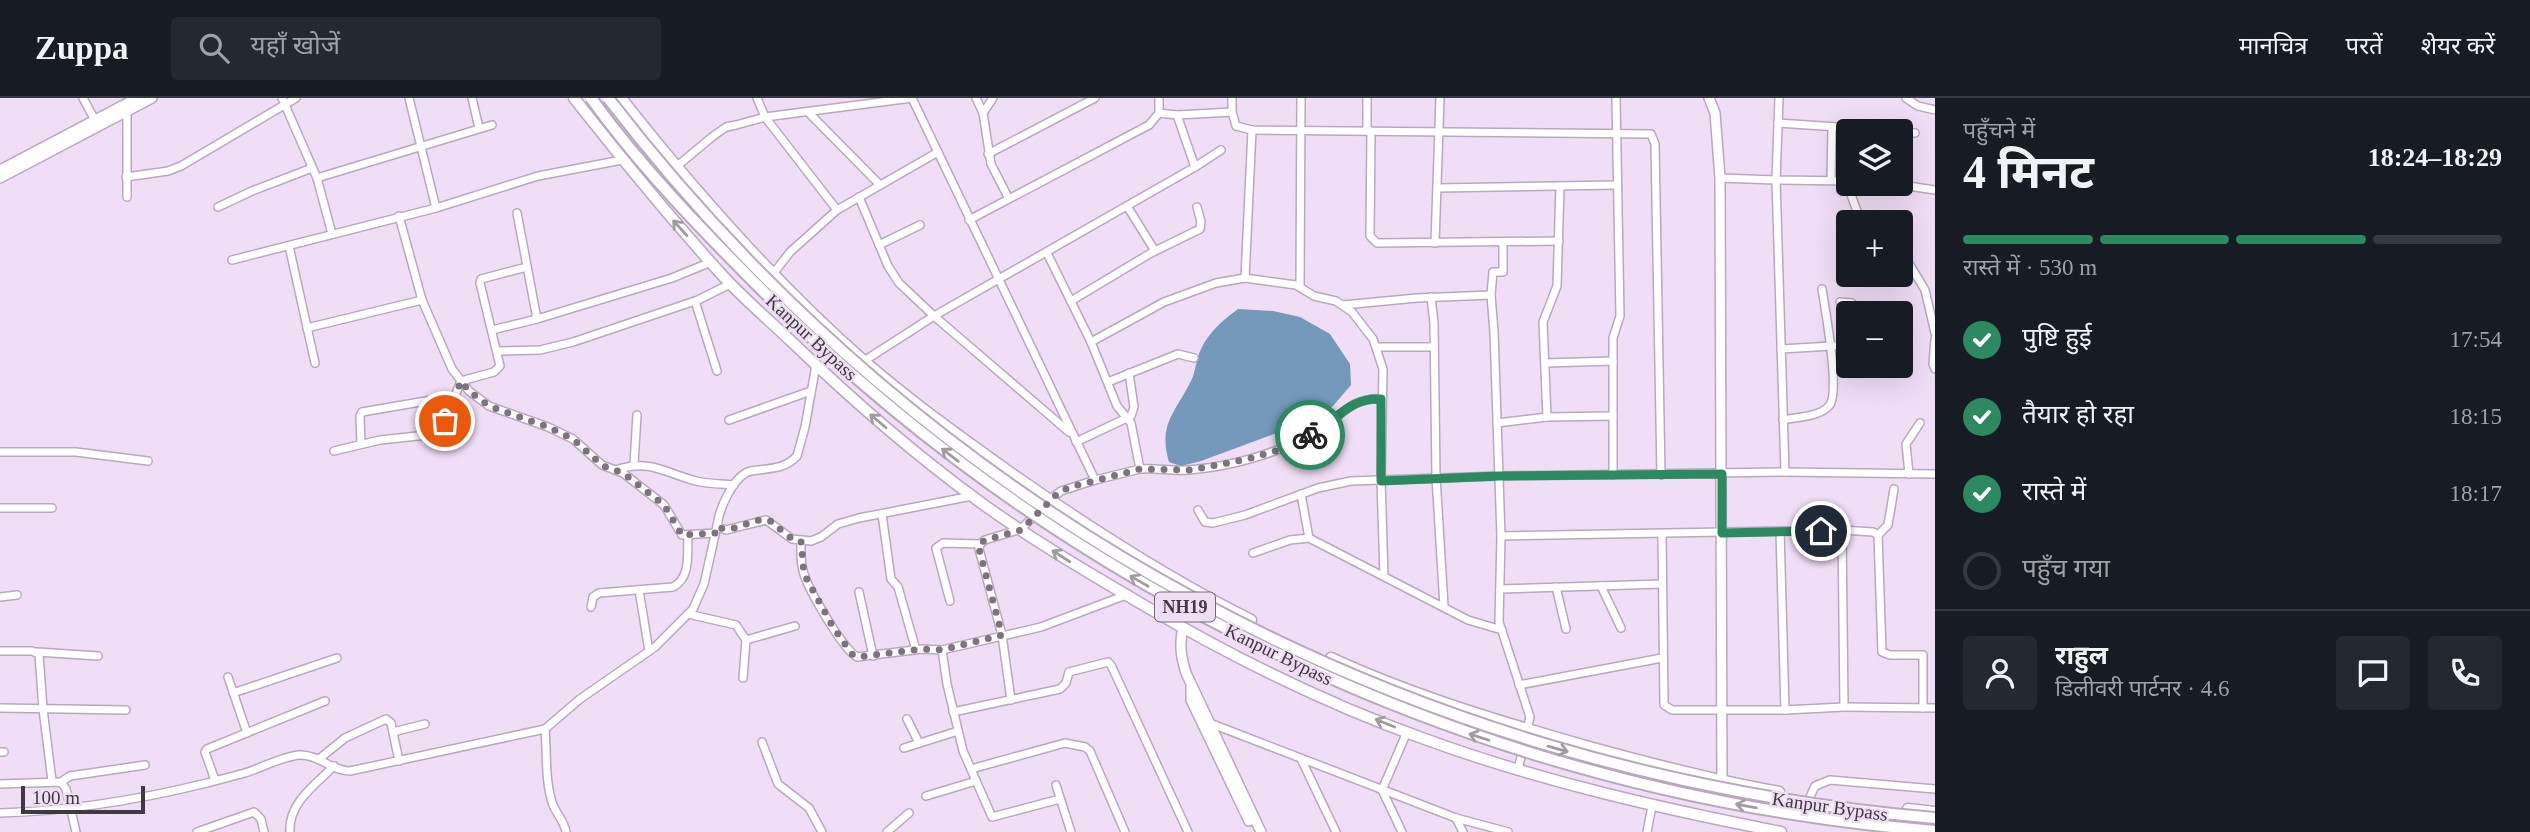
<!DOCTYPE html>
<html lang="hi">
<head>
<meta charset="utf-8">
<style>
  body { margin:0; font-family:"Times New Roman","Noto Sans Devanagari",serif; background:#242831; color:#f1f3f6; height:100vh; display:flex; flex-direction:column; font-size:26px; white-space:nowrap }
  * { box-sizing:border-box; margin:0 }
  p { font-size:23px; color:#9ea1a6 }
  .icon { flex:none; width:38px; height:38px; fill:none; stroke:currentColor; stroke-width:2; stroke-linecap:round; stroke-linejoin:round }
  .map { position:relative; flex:1; overflow:hidden }
  .details { display:flex; flex-direction:column; background:#171b24; width:595px }
  .details>* { flex:none }
  .buttons { position:absolute; left:1836px; top:21px; display:grid; gap:14px }
  .buttons a { display:grid; place-items:center; width:77px; height:77px; border-radius:7px; background:#171b24; box-shadow:0 7px 28px #0002; font-size:35px }
  .scale { position:absolute; left:21px; bottom:18px; width:124px; box-sizing:border-box; padding-left:7px; border:4px solid #403842; border-top:0; font-size:19px; line-height:24px; white-space:nowrap; color:#403842; -webkit-text-stroke:5px #f0def6; paint-order:stroke }
  .pin { position:absolute; display:grid; place-items:center; width:60px; height:60px; color:#fff; margin:-30px; border:4px solid #fff; border-radius:50%; box-shadow:0 2px 7px #0007 }
  .courier { position:absolute; display:grid; place-items:center; width:70px; height:70px; margin:-35px; border:5px solid #2c8960; border-radius:50%; background:#fff; color:#222; box-shadow:0 2px 9px #0007 }
  .overview em { font-style:normal; font-weight:700 }
  .overview div { display:flex; flex-direction:column-reverse }
  .overview { display:flex; align-items:center; justify-content:space-between; height:119px; padding:0 28px }
  h1 { font-size:46px; font-weight:700; line-height:52px }
  .bar { display:grid; grid-template-columns:repeat(4,1fr); gap:10px 7px; align-content:center; height:84px; padding:0 28px }
  .bar i { height:9px; border-radius:5px; background:#363941 }
  .bar .active { background:#2c8960 }
  .bar p { grid-column:span 4 }
  .line { display:flex; align-items:center; gap:18px; padding:0 28px; border-top:2px solid #363941 }
  .line div { flex:1 }
  .round { display:grid; place-items:center; flex:none; width:74px; height:74px; border-radius:7px; background:#242831 }
  ol { padding:0 28px; list-style:none }
  li { display:flex; align-items:center; gap:21px; height:77px }
  li p { margin-inline-start:auto }
  li .icon { padding:7px; border-radius:50%; background:#2c8960; color:#fff; stroke-width:4 }
  li:last-child { color:#9ea1a6 }
  li i { width:38px; height:38px; border:4px solid #363941; border-radius:50% }
  header { display:flex; align-items:center; gap:42px; box-sizing:border-box; height:98px; padding:0 35px; background:#171b24; border-bottom:2px solid #363941 }
  header strong { font-size:33px }
  nav { display:flex; gap:38px; margin-inline-start:auto; font-size:24px }
  .search { width:490px; height:63px; background:#242831; display:flex; align-items:center; gap:18px; box-sizing:border-box; padding:0 24px; border-radius:7px; color:#9ea1a6; font-size:26px }
  main { display:flex; flex:1; min-height:0 }
  .map>svg:first-child { display:block }
</style>
</head>
<body>
<header>
<strong>Zuppa</strong>
<div class="search"><svg class="icon" aria-label="search" viewBox="0 0 24 24"><circle cx="10" cy="10" r="6"/><path d="M15 15l6 6"/></svg>यहाँ खोजें</div>
<nav><a>मानचित्र</a><a>परतें</a><a>शेयर करें</a></nav>
</header>
<main>
<div class="map">
<svg width="1935" height="734" viewBox="0 0 1935 734">
  <rect width="100%" height="100%" fill="#f0def6"/>
  <path fill="#7499ba" d="M1238,211L1273,213L1300,219L1330,236L1350,266L1351,287L1333,308L1309,323L1201,363L1181,368L1169,364C1158,326 1175,315 1191,283C1196,273 1196,261 1201,251C1209,234 1223,222 1238,211Z"/>
  <g fill="none" stroke-linecap="round" stroke-linejoin="round">
    <g stroke="#b9a8bf" stroke-width="10">
      <g id="minor">
        <polyline points="83,0 96,24"/>
        <polyline points="282,0 317,80 332,136"/>
        <polyline points="409,0 436,110"/>
        <polyline points="472,0 479,30"/>
        <polyline points="757,0 765,19 837,112"/>
        <polyline points="912,0 1095,382 1061,393 1048,403"/>
        <polyline points="976,0 983,15 991,66 1009,101"/>
        <polyline points="1159,0 1159,15 1177,17"/>
        <polyline points="1232,0 1232,14 1236,28 1252,32 1651,36 1655,46 1661,377"/>
        <polyline points="1779,0 1776,82 1848,83"/>
        <polyline points="1906,0 1918,8 1935,12"/>
        <polyline points="127,13 127,99"/>
        <polyline points="808,14 880,87"/>
        <polyline points="983,15 993,0"/>
        <polyline points="1778,25 1897,33"/>
        <polyline points="1367,33 1367,0"/>
        <polyline points="1371,33 1370,138 1377,145 1559,143"/>
        <polyline points="1900,34 1915,35"/>
        <polyline points="988,56 1095,0"/>
        <polyline points="676,69 712,39 726,29 736,27 765,19 912,0"/>
        <polyline points="1195,69 1221,52"/>
        <polyline points="126,79 168,73 181,68 296,0"/>
        <polyline points="317,80 492,27"/>
        <polyline points="1720,80 1776,82 1785,374"/>
        <polyline points="1831,82 1832,29"/>
        <polyline points="1846,83 1861,124"/>
        <polyline points="1895,86 1935,92"/>
        <polyline points="1438,90 1617,87"/>
        <polyline points="859,99 888,168 899,185 934,218 1069,334"/>
        <polyline points="1127,108 1155,153"/>
        <polyline points="218,109 252,93 312,70"/>
        <polyline points="517,115 537,221 672,180 711,164"/>
        <polyline points="969,122 1149,27 1159,15"/>
        <polyline points="1503,144 1503,174 1493,174 1491,197 1494,234 1501,438 1499,524 1530,619 1518,672"/>
        <polyline points="1435,145 1440,0"/>
        <polyline points="879,147 920,127"/>
        <polyline points="289,148 315,265"/>
        <polyline points="1047,155 1091,244 1117,308 1131,325 1140,371 1095,382"/>
        <polyline points="232,162 436,110 538,78 622,62"/>
        <polyline points="1907,162 1925,192 1935,235"/>
        <polyline points="773,176 790,154 837,112 938,54"/>
        <polyline points="1880,177 1883,183"/>
        <polyline points="1245,180 1252,32"/>
        <polyline points="1300,189 1301,0"/>
        <polyline points="1431,199 1434,225 1436,379 1444,508"/>
        <polyline points="422,202 452,271 469,293 489,308 548,329 573,341 602,367 623,375 664,407 682,437 715,435"/>
        <polyline points="695,203 717,273"/>
        <polyline points="1071,203 1151,155 1200,131 1201,124 1197,109"/>
        <polyline points="1840,204 1852,205 1860,215"/>
        <polyline points="1343,207 1417,200 1491,197"/>
        <polyline points="307,230 422,202 399,118"/>
        <polyline points="492,232 537,221"/>
        <polyline points="1935,241 1933,266 1935,271"/>
        <polyline points="1091,244 1164,204 1216,185 1245,180 1296,187 1314,198 1336,203 1352,214 1373,241 1383,271 1381,382 1384,478"/>
        <polyline points="1377,249 1434,249"/>
        <polyline points="1781,251 1848,247"/>
        <polyline points="497,253 540,252 573,244 698,202 730,186"/>
        <polyline points="864,263 934,218 1195,69 1177,17 1232,14"/>
        <polyline points="1545,265 1613,263"/>
        <path d="M816,267L805,329L797,358C784,372 768,370 751,373C733,377 719,412 717,428L726,432L766,422L792,441L811,443L821,439L838,426L859,420L972,398"/>
        <polyline points="1108,284 1178,256 1194,260"/>
        <polyline points="1547,319 1543,224 1557,188 1560,88"/>
        <polyline points="729,322 811,293"/>
        <path d="M1783,322C1797,319 1819,319 1829,308C1841,295 1825,211 1822,191"/>
        <polyline points="1497,325 1547,319 1613,318"/>
        <polyline points="1076,344 1131,318 1134,309 1129,275"/>
        <polyline points="361,346 360,318 362,314 455,298"/>
        <polyline points="334,353 380,342 427,337 437,332 445,323 461,283 494,274 500,268 480,185 481,181 527,169"/>
        <polyline points="0,354 76,354 148,363"/>
        <polyline points="634,366 637,317"/>
        <path d="M1140,371C1156,370 1172,373 1188,372C1232,369 1278,355 1316,334C1340,320 1351,299 1381,301"/>
        <path d="M615,372C652,361 662,374 696,383C708,386 722,386 734,387"/>
        <polyline points="1909,376 1906,346 1920,325"/>
        <polyline points="1613,377 1613,240 1620,218 1616,0"/>
        <polyline points="1301,396 1309,440 1468,522 1502,532"/>
        <polyline points="0,410 52,410"/>
        <polyline points="1198,412 1205,424 1213,425 1245,417 1318,390 1351,383 1499,378 1785,374 1935,376"/>
        <polyline points="882,416 891,481 898,489 916,552"/>
        <polyline points="1842,432 1873,434 1878,437 1882,554 1890,557 1923,557 1923,610"/>
        <polyline points="1662,436 1664,607 1672,612 1785,612"/>
        <polyline points="1878,437 1888,427 1894,391"/>
        <path d="M1501,438C1614,436 1728,434 1842,432L1844,609L1785,612L1780,433"/>
        <path d="M801,443C801,454 800,465 804,476C809,493 843,551 857,559L922,551L942,552L1041,529L1126,497"/>
        <polyline points="1253,455 1290,442 1309,440"/>
        <polyline points="1601,488 1621,530"/>
        <polyline points="1556,489 1566,531"/>
        <polyline points="1500,491 1662,486"/>
        <polyline points="639,492 649,553"/>
        <polyline points="859,494 873,558"/>
        <polyline points="0,499 17,497"/>
        <polyline points="950,503 936,450 943,445 980,446"/>
        <path d="M591,509L593,499L599,495L673,489C691,480 687,456 688,439"/>
        <polyline points="688,516 736,527 746,542 743,580"/>
        <polyline points="746,542 795,528"/>
        <polyline points="942,552 947,586 963,653 992,719 1060,701"/>
        <polyline points="0,553 32,553 39,556 43,611 52,683"/>
        <polyline points="37,554 98,558"/>
        <polyline points="228,579 247,635"/>
        <polyline points="1519,587 1662,560"/>
        <polyline points="233,595 337,560"/>
        <polyline points="1011,602 1002,537 979,451 980,446 985,442 1021,431 1038,414"/>
        <polyline points="1844,609 1935,610"/>
        <polyline points="0,610 126,612"/>
        <polyline points="953,614 1060,591 1066,585 1069,574 1108,564 1111,567 1188,734"/>
        <polyline points="907,621 919,645"/>
        <polyline points="1207,624 1456,720 1508,734"/>
        <path d="M545,631C547,655 545,682 552,704C555,715 564,722 566,734"/>
        <polyline points="393,634 425,626"/>
        <polyline points="762,644 778,686 809,710 822,734"/>
        <polyline points="904,650 958,633"/>
        <polyline points="0,654 4,654"/>
        <polyline points="319,661 345,640 386,621 391,625 399,663"/>
        <polyline points="1302,663 1336,734"/>
        <polyline points="971,671 1065,645 1085,649 1090,653 1125,734"/>
        <polyline points="215,682 205,654 207,651 325,603"/>
        <polyline points="61,684 70,678 145,667"/>
        <polyline points="0,686 61,684 66,691 76,734"/>
        <polyline points="1056,687 1071,734"/>
        <polyline points="926,698 976,683"/>
        <polyline points="1810,699 1815,688 1830,682 1935,691"/>
        <path d="M0,715C71,713 138,702 207,685C221,681 235,678 248,674C265,668 282,659 299,657C318,656 332,673 350,673L545,631L580,601L655,549L693,511L704,486L717,428"/>
        <polyline points="1456,720 1463,734"/>
        <polyline points="197,734 254,714 261,721 264,734"/>
        <path d="M290,734C288,705 316,686 334,668"/>
        <polyline points="887,734 909,715"/>
        <polyline points="1402,734 1382,692 1407,634"/>
        <polyline points="1647,734 1652,708"/>
      </g>
    </g>
    <g stroke="#b9a8bf" stroke-width="12">
      <g id="tertiary">
        <polyline points="1709,0 1715,15 1720,80 1722,684"/>
        <polyline points="0,72 137,0"/>
        <polyline points="0,80 152,0"/>
        <path d="M1183,529C1179,546 1181,559 1186,575L1261,734"/>
        <polyline points="1191,589 1191,602 1249,723"/>
      </g>
    </g>
    <g stroke="#b9a8bf" stroke-width="13">
      <g id="secondary">
        <path d="M574,0C622,61 671,121 723,178C745,202 769,222 792,244C851,301 913,355 980,404C1031,441 1086,473 1140,505C1230,558 1324,605 1422,640C1539,683 1659,710 1781,734"/>
        <path d="M621,0C695,94 775,185 865,264C910,303 959,338 1008,373C1085,427 1166,480 1251,522"/>
        <path d="M1331,560C1411,597 1498,623 1582,647C1647,665 1712,682 1779,694"/>
        <polyline points="1908,711 1935,714"/>
      </g>
    </g>
    <use href="#minor" stroke="#fff" stroke-width="7"/>
    <use href="#tertiary" stroke="#fff" stroke-width="9"/>
    <use href="#secondary" stroke="#fff" stroke-width="10"/>
    <g stroke="#b9a8bf" stroke-width="14" stroke-linecap="butt">
      <g id="trunk-bridge">
        <path d="M591,0C640,68 700,130 759,189C1073,504 1492,697 1935,733"/>
        <path d="M608,0C932,421 1407,675 1935,720"/>
      </g>
    </g>
    <use href="#trunk-bridge" stroke="#fff" stroke-width="10"/>
  </g>
  <defs><path id="oneway-shaft" d="M-6 0H5M1.5-3L5.5 0L1.5 3" fill="none" stroke-width="1.6" stroke-linecap="round" stroke-linejoin="round" transform="scale(1.75)"/></defs>
  <g stroke="#a09ca0">
    <use href="#oneway-shaft" transform="translate(680 130) rotate(-132)"/>
    <use href="#oneway-shaft" transform="translate(878 323) rotate(-140)"/>
    <use href="#oneway-shaft" transform="translate(950 357) rotate(-142)"/>
    <use href="#oneway-shaft" transform="translate(1061 458) rotate(-147)"/>
    <use href="#oneway-shaft" transform="translate(1139 483) rotate(-150)"/>
    <use href="#oneway-shaft" transform="translate(1385 625) rotate(-158)"/>
    <use href="#oneway-shaft" transform="translate(1479 639) rotate(-162)"/>
    <use href="#oneway-shaft" transform="translate(1558 651) rotate(16)"/>
    <use href="#oneway-shaft" transform="translate(1746 708) rotate(-170)"/>
  </g>
  <g fill="none" stroke-linecap="round" stroke-linejoin="round">
    <path stroke="#7e7281" stroke-width="7" stroke-dasharray="0 12.6" d="M445,323L461,283L469,293L489,308L548,329L573,341L603,368L623,375L664,407L682,437L715,435L717,428C732,438 751,419 767,422C779,425 782,440 801,443L804,476L833,529L852,556L857,559L922,551L942,552L1002,537L979,451V446L985,442L1021,432L1060,393L1078,387L1140,371L1191,372L1248,361L1279,352L1310,337"/>
    <path stroke="#2c8960" stroke-width="9" d="M1310,337C1337,323 1349,299 1381,301V383L1499,378L1722,376V435L1821,433"/>
  </g>
  <g text-anchor="middle" stroke-width="5" stroke-linejoin="round" paint-order="stroke">
    <rect fill="#f0def6" stroke="#756a78" stroke-width="2" x="1155" y="494.5" width="60" height="29" rx="5"/>
    <g font-size="18" font-weight="bold" fill="#403842">
      <text x="1185" y="515">NH19</text>
    </g>
    <g font-size="19" fill="#403842" stroke="#f0def6">
      <text transform="translate(812 239) rotate(43)" y="7">Kanpur Bypass</text>
      <text transform="translate(1279 556) rotate(26)" y="7">Kanpur Bypass</text>
      <text transform="translate(1830 708) rotate(8)" y="7">Kanpur Bypass</text>
    </g>
  </g>
</svg>
<div class="buttons">
<a><svg class="icon" aria-label="layers" viewBox="0 0 24 24"><path d="M12 4l9 5-9 5-9-5zM3 14l9 5 9-5"/></svg></a>
<a>+</a>
<a>−</a>
</div>
<div class="scale">100 m</div>
<div class="pin" style="left:445px;top:323px;background:#ea580c"><svg class="icon" aria-label="bag" viewBox="0 0 24 24"><path d="M5 8h14l-1 12H6zM9 8a3 3 0 0 1 6 0"/></svg></div>
<div class="pin" style="left:1821px;top:433px;background:#1f2937"><svg class="icon" aria-label="home" viewBox="0 0 24 24"><path d="M3 11l9-7 9 7M6 9v11h12V9"/></svg></div>
<div class="courier" style="left:1310px;top:337px"><svg class="icon" aria-label="bike" viewBox="0 0 24 24"><circle cx="6" cy="16" r="4"/><circle cx="18" cy="16" r="4"/><path d="M6 16l4-8h5l3 8M10 8l3 8H6M13 5h3"/></svg></div>
</div>
<section class="details">
<div class="overview"><div><h1>4 मिनट</h1><p>पहुँचने में</p></div><em>18:24–18:29</em></div>
<div class="bar"><i class="active"></i><i class="active"></i><i class="active"></i><i></i><p>रास्ते में · 530 m</p></div>
<ol>
<li><svg class="icon" aria-label="check" viewBox="0 0 24 24"><path d="M5 12l5 5 9-10"/></svg>पुष्टि हुई<p>17:54</p></li>
<li><svg class="icon" aria-label="check" viewBox="0 0 24 24"><path d="M5 12l5 5 9-10"/></svg>तैयार हो रहा<p>18:15</p></li>
<li><svg class="icon" aria-label="check" viewBox="0 0 24 24"><path d="M5 12l5 5 9-10"/></svg>रास्ते में<p>18:17</p></li>
<li><i></i>पहुँच गया</li>
</ol>
<div class="line" style="height:126px"><a class="round"><svg class="icon" aria-label="person" viewBox="0 0 24 24"><circle cx="12" cy="8" r="4"/><path d="M4 21q1-7 8-7t8 7"/></svg></a><div><b>राहुल</b><p>डिलीवरी पार्टनर · 4.6</p></div><a class="round"><svg class="icon" aria-label="chat" viewBox="0 0 24 24"><path d="M4 5h16v11H9l-5 4z"/></svg></a><a class="round"><svg class="icon" aria-label="phone" viewBox="0 0 24 24"><path d="M5 4h4l2 5-3 2q2 4 5 5l2-3 5 2v4C11 20 4 13 5 4z"/></svg></a></div>
</section>
</main>
</body>
</html>
